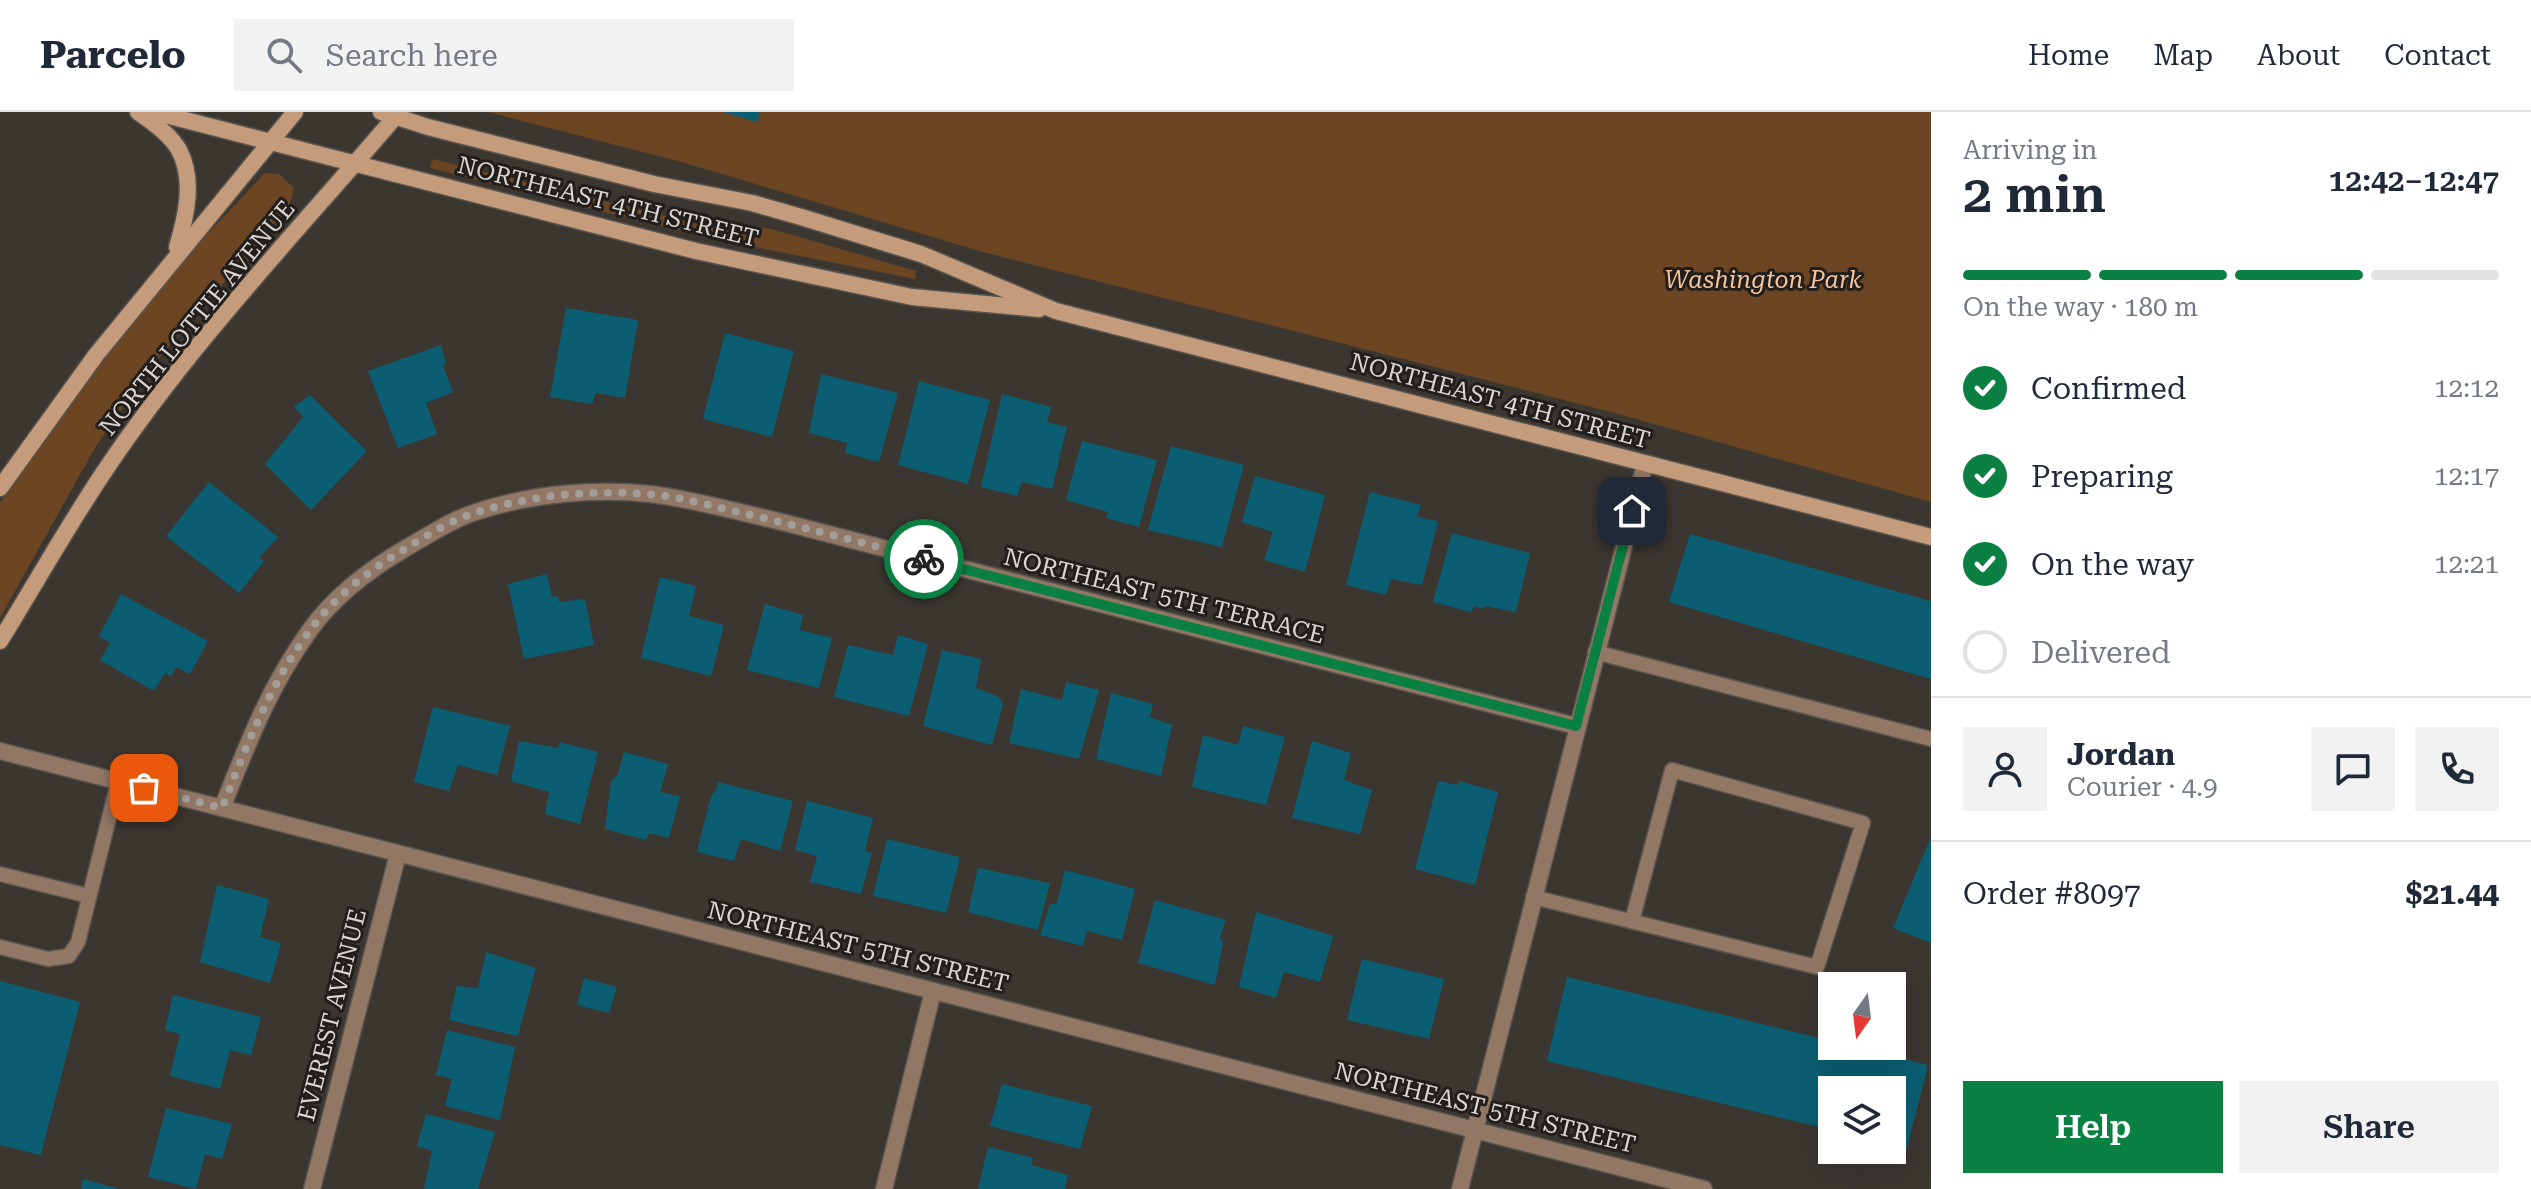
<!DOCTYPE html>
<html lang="en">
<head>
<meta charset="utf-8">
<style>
  body { margin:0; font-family:"Roboto Serif",serif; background:#f2f2f3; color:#1f2937; height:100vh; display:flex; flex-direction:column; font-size:30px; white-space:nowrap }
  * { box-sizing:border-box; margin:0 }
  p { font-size:26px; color:#747a83 }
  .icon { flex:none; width:44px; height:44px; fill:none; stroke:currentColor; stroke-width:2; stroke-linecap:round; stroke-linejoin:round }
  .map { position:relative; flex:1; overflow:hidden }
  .side { display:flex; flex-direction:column; background:#fff; width:600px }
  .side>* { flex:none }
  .needle { width:52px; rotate:194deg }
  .controls { position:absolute; left:1818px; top:860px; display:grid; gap:16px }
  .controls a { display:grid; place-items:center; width:88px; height:88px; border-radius:0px; background:#fff; box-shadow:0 8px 32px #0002; font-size:40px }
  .pin { position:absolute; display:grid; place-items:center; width:68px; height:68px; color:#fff; margin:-34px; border-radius:16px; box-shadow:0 4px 12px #0006 }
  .courier { position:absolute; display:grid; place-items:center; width:80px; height:80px; margin:-40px; border:6px solid #0b8043; border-radius:50%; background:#fff; color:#222; box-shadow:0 2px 10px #0007 }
  .head em { font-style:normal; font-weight:600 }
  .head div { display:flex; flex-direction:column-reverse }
  .head { display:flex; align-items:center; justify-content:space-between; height:136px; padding:0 32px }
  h1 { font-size:52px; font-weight:600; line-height:60px }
  .bar { display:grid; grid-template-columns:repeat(4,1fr); gap:12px 8px; align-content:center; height:96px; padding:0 32px }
  .bar i { height:10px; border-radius:6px; background:#e0e1e3 }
  .bar .active { background:#0b8043 }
  .bar p { grid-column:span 4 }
  .line { display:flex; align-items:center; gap:20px; padding:0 32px; border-top:2px solid #e0e1e3 }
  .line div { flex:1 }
  .round { display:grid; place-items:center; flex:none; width:84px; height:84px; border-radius:0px; background:#f2f2f3 }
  ol { padding:0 32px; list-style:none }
  li { display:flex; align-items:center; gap:24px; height:88px }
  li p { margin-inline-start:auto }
  li .icon { padding:8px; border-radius:50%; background:#0b8043; color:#fff; stroke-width:4 }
  li:last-child { color:#747a83 }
  li i { width:44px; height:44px; border:4px solid #e0e1e3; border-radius:50% }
  .cta { display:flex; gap:16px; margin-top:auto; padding:16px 32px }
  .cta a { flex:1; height:92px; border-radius:0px; background:#0b8043; color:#fff; font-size:32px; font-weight:600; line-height:92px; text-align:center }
  .cta a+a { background:#f2f2f3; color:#1f2937 }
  header { display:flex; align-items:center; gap:48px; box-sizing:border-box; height:112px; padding:0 40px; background:#fff; border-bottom:2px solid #e0e1e3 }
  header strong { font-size:38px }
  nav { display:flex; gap:44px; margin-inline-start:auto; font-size:28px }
  .search { width:560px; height:72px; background:#f2f2f3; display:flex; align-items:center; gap:20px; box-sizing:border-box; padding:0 28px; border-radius:0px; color:#747a83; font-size:30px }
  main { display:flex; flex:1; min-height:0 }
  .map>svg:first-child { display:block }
</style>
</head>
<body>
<header>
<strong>Parcelo</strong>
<div class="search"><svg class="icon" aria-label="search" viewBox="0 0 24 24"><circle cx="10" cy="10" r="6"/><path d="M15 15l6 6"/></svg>Search here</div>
<nav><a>Home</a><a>Map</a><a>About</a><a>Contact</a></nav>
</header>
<main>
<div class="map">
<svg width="1931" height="1077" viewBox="0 0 1931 1077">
  <rect width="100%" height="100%" fill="#3c3631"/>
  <g fill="#6c4522">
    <polygon points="488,0 1931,0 1931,390 1615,301 983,140 685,51"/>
    <polygon points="433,47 713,116 745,113 772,117 916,159 915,167 700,124 430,56"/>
    <polygon points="265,61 279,62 294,76 289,95 151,255 96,334 0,506 0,391 35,337 117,227 181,150"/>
  </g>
  <g fill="#0b5e72">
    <polygon points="723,0 760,0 757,10"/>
    <polygon points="566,196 638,208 625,286 596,281 592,292 550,285"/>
    <polygon points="725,221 794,239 772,325 703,307"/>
    <polygon points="441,233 446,252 443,254 453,280 426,291 437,322 398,336 368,259"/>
    <polygon points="821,262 898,281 879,350 845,341 847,331 809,321"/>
    <polygon points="919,269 990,288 968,372 898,353"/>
    <polygon points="1002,282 1051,295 1047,310 1067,315 1052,377 1022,370 1017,384 981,375"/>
    <polygon points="310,283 367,339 311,398 265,352 303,305 294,295"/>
    <polygon points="1082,329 1157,348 1139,415 1106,406 1108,400 1066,388"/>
    <polygon points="1171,334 1244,353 1222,435 1148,418"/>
    <polygon points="1255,364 1325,383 1305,460 1264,448 1273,420 1242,410"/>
    <polygon points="209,370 278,425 259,446 264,449 239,481 166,424"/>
    <polygon points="1370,380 1421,393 1417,405 1438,409 1422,473 1391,467 1386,483 1346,473"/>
    <polygon points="1452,421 1530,441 1516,500 1485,494 1483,497 1475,494 1471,500 1433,490"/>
    <polygon points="1690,422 1931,489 1931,567 1669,490"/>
    <polygon points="547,462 552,485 558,484 559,490 585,487 594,533 524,547 508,472"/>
    <polygon points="660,465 696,474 689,504 724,513 711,564 641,546"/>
    <polygon points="121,482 208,529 190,562 176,555 171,564 165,561 154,579 100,548 110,531 99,524"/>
    <polygon points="765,492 803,503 800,518 832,526 819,576 747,558"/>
    <polygon points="898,523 928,532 909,604 834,585 848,533 893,543"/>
    <polygon points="942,538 981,547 976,576 999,585 1003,592 992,633 923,614"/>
    <polygon points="1066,570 1099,578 1079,647 1009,631 1021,577 1062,588"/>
    <polygon points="1111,581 1153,592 1150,605 1172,613 1161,664 1096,647"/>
    <polygon points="433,595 510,614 497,663 458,653 449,679 414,670"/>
    <polygon points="1243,614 1285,625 1266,693 1192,675 1203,623 1238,633"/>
    <polygon points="519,629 558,636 560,630 598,640 580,712 545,702 549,680 511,669"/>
    <polygon points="1312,629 1351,641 1344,668 1372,678 1360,722 1292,706"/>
    <polygon points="624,640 668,652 660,680 680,684 669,726 649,721 646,728 605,717 611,669 618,662"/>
    <polygon points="1438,669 1458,673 1459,669 1498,680 1475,773 1415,757"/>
    <polygon points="718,670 793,689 780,739 741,727 734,749 697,740 711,684 716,678"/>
    <polygon points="807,689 873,706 865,739 872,741 861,782 810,770 817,744 795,738"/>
    <polygon points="1931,725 1931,831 1893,816"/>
    <polygon points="887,727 960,745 946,801 873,784"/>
    <polygon points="978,756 1050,771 1038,818 968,800"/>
    <polygon points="1065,758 1135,777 1122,828 1087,819 1083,834 1040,823 1050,792 1057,791"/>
    <polygon points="217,773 269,787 260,825 281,831 270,871 200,850"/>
    <polygon points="1155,788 1226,808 1220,825 1223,832 1215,873 1138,851"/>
    <polygon points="1256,800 1333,824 1320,870 1284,860 1276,886 1239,875"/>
    <polygon points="486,840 536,856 518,924 449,908 457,874 478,876"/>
    <polygon points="1362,847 1444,867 1429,927 1347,908"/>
    <polygon points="1567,865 1832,929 1832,934 1851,934 1928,953 1907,1036 1892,1033 1892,978 1832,978 1832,1018 1547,949"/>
    <polygon points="584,866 617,875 609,901 577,893"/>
    <polygon points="0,869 80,890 41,1043 0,1033"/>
    <polygon points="173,883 261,905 251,943 230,938 220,977 170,964 180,922 165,918"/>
    <polygon points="447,918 515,935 500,1008 445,994 452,967 436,963"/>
    <polygon points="1002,972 1092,994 1080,1037 990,1014"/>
    <polygon points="166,996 232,1012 222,1047 205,1042 196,1077 148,1065"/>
    <polygon points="426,1002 495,1020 478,1077 424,1077 432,1039 417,1034"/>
    <polygon points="988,1035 1033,1046 1031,1053 1068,1063 1065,1077 978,1077"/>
    <polygon points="83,1067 116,1076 116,1077 81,1077"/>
  </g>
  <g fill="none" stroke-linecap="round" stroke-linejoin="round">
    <g stroke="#58534e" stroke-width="17">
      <g id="lane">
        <polyline points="1595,540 1931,627"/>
        <polyline points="0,762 89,784"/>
        <polyline points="1533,785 1817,855 1863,711 1672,658 1632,809"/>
        <polyline points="0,835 48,847 69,844 78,830 118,670"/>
      </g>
    </g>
    <g stroke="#58534e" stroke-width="19">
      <g id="street">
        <polyline points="0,639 1704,1077"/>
        <path d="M222,696C248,631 269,575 310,518C335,483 370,457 406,436C429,423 451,408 476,400C530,382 594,376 650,382C692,387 733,399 774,408L1576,614"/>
        <polyline points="312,1077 398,742"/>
        <polyline points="884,1077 933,879"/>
        <polyline points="1460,1077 1645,352"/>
      </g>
    </g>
    <g stroke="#58534e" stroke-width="19">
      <g id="secondary">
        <path d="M138,0C152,10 170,22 179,38C195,68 186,105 177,135"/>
        <polyline points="154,0 696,139 912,185 1039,197"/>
        <polyline points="381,0 428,15 654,72 752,91 801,105 921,142 1056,199 1931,425"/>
        <polyline points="0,376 96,243 295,0"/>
        <path d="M0,529C34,474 66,417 102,363C187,235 295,122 395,5"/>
      </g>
    </g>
    <use href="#lane" stroke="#927864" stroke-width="14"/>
    <use href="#street" stroke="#927864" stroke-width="16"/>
    <use href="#secondary" stroke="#c59c7b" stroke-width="16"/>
  </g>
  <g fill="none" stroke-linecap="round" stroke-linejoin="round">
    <path stroke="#a39e9a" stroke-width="8" stroke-dasharray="0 14.4" d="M144,676L222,696C247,633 270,572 311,517C336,483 371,457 408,435C430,422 453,407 478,400C532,383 590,378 646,382C678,384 710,394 742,401C803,415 864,431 924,447"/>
    <polyline stroke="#0b8043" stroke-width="10" points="924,447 1576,614 1632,399"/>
  </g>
  <g text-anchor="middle" stroke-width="6" stroke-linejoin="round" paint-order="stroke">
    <g font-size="24" fill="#dad6d3" stroke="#211e1c">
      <text transform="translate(608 90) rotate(14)" y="8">NORTHEAST 4TH STREET</text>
      <text transform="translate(197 206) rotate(-51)" y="8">NORTH LOTTIE AVENUE</text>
      <text transform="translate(1500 289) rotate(15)" y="8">NORTHEAST 4TH STREET</text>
      <text transform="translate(1164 484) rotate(14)" y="8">NORTHEAST 5TH TERRACE</text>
      <text transform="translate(858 835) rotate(14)" y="8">NORTHEAST 5TH STREET</text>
      <text transform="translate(332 903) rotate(-76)" y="8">EVEREST AVENUE</text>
      <text transform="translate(1485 996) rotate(14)" y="8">NORTHEAST 5TH STREET</text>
    </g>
    <g font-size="24" font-style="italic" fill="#f5c49d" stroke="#211e1c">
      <text x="1763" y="176">Washington Park</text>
    </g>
  </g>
</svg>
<div class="controls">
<a><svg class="needle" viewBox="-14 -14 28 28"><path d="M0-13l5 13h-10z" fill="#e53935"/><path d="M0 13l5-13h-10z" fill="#747a83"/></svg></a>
<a><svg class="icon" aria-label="layers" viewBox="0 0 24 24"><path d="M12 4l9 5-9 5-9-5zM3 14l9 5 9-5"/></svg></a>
</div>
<div class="pin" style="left:144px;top:676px;background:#ea580c"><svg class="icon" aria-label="bag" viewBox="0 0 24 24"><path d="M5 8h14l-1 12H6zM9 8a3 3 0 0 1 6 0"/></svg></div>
<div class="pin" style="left:1632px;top:399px;background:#1f2937"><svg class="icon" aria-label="home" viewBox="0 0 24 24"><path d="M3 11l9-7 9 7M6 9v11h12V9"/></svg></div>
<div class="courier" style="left:924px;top:447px"><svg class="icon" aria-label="bike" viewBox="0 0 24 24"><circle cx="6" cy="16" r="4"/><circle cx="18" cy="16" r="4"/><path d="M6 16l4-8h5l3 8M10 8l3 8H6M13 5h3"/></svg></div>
</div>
<section class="side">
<div class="head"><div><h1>2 min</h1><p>Arriving in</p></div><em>12:42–12:47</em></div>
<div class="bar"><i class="active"></i><i class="active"></i><i class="active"></i><i></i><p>On the way · 180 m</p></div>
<ol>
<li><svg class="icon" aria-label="check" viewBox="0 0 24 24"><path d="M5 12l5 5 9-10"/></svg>Confirmed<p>12:12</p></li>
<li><svg class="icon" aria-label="check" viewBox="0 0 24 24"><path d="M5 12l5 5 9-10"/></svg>Preparing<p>12:17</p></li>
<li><svg class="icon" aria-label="check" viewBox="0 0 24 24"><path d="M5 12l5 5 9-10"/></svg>On the way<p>12:21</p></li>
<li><i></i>Delivered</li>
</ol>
<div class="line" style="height:144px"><a class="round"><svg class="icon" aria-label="person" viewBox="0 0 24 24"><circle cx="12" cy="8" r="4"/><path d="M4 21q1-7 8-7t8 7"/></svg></a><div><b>Jordan</b><p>Courier · 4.9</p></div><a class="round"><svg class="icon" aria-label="chat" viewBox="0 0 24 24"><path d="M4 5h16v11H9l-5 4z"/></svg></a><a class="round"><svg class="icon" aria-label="phone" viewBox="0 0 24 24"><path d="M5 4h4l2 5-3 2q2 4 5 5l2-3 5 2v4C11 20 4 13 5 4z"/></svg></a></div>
<div class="line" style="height:104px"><div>Order #8097</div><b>$21.44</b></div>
<div class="cta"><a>Help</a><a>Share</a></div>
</section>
</main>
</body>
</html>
